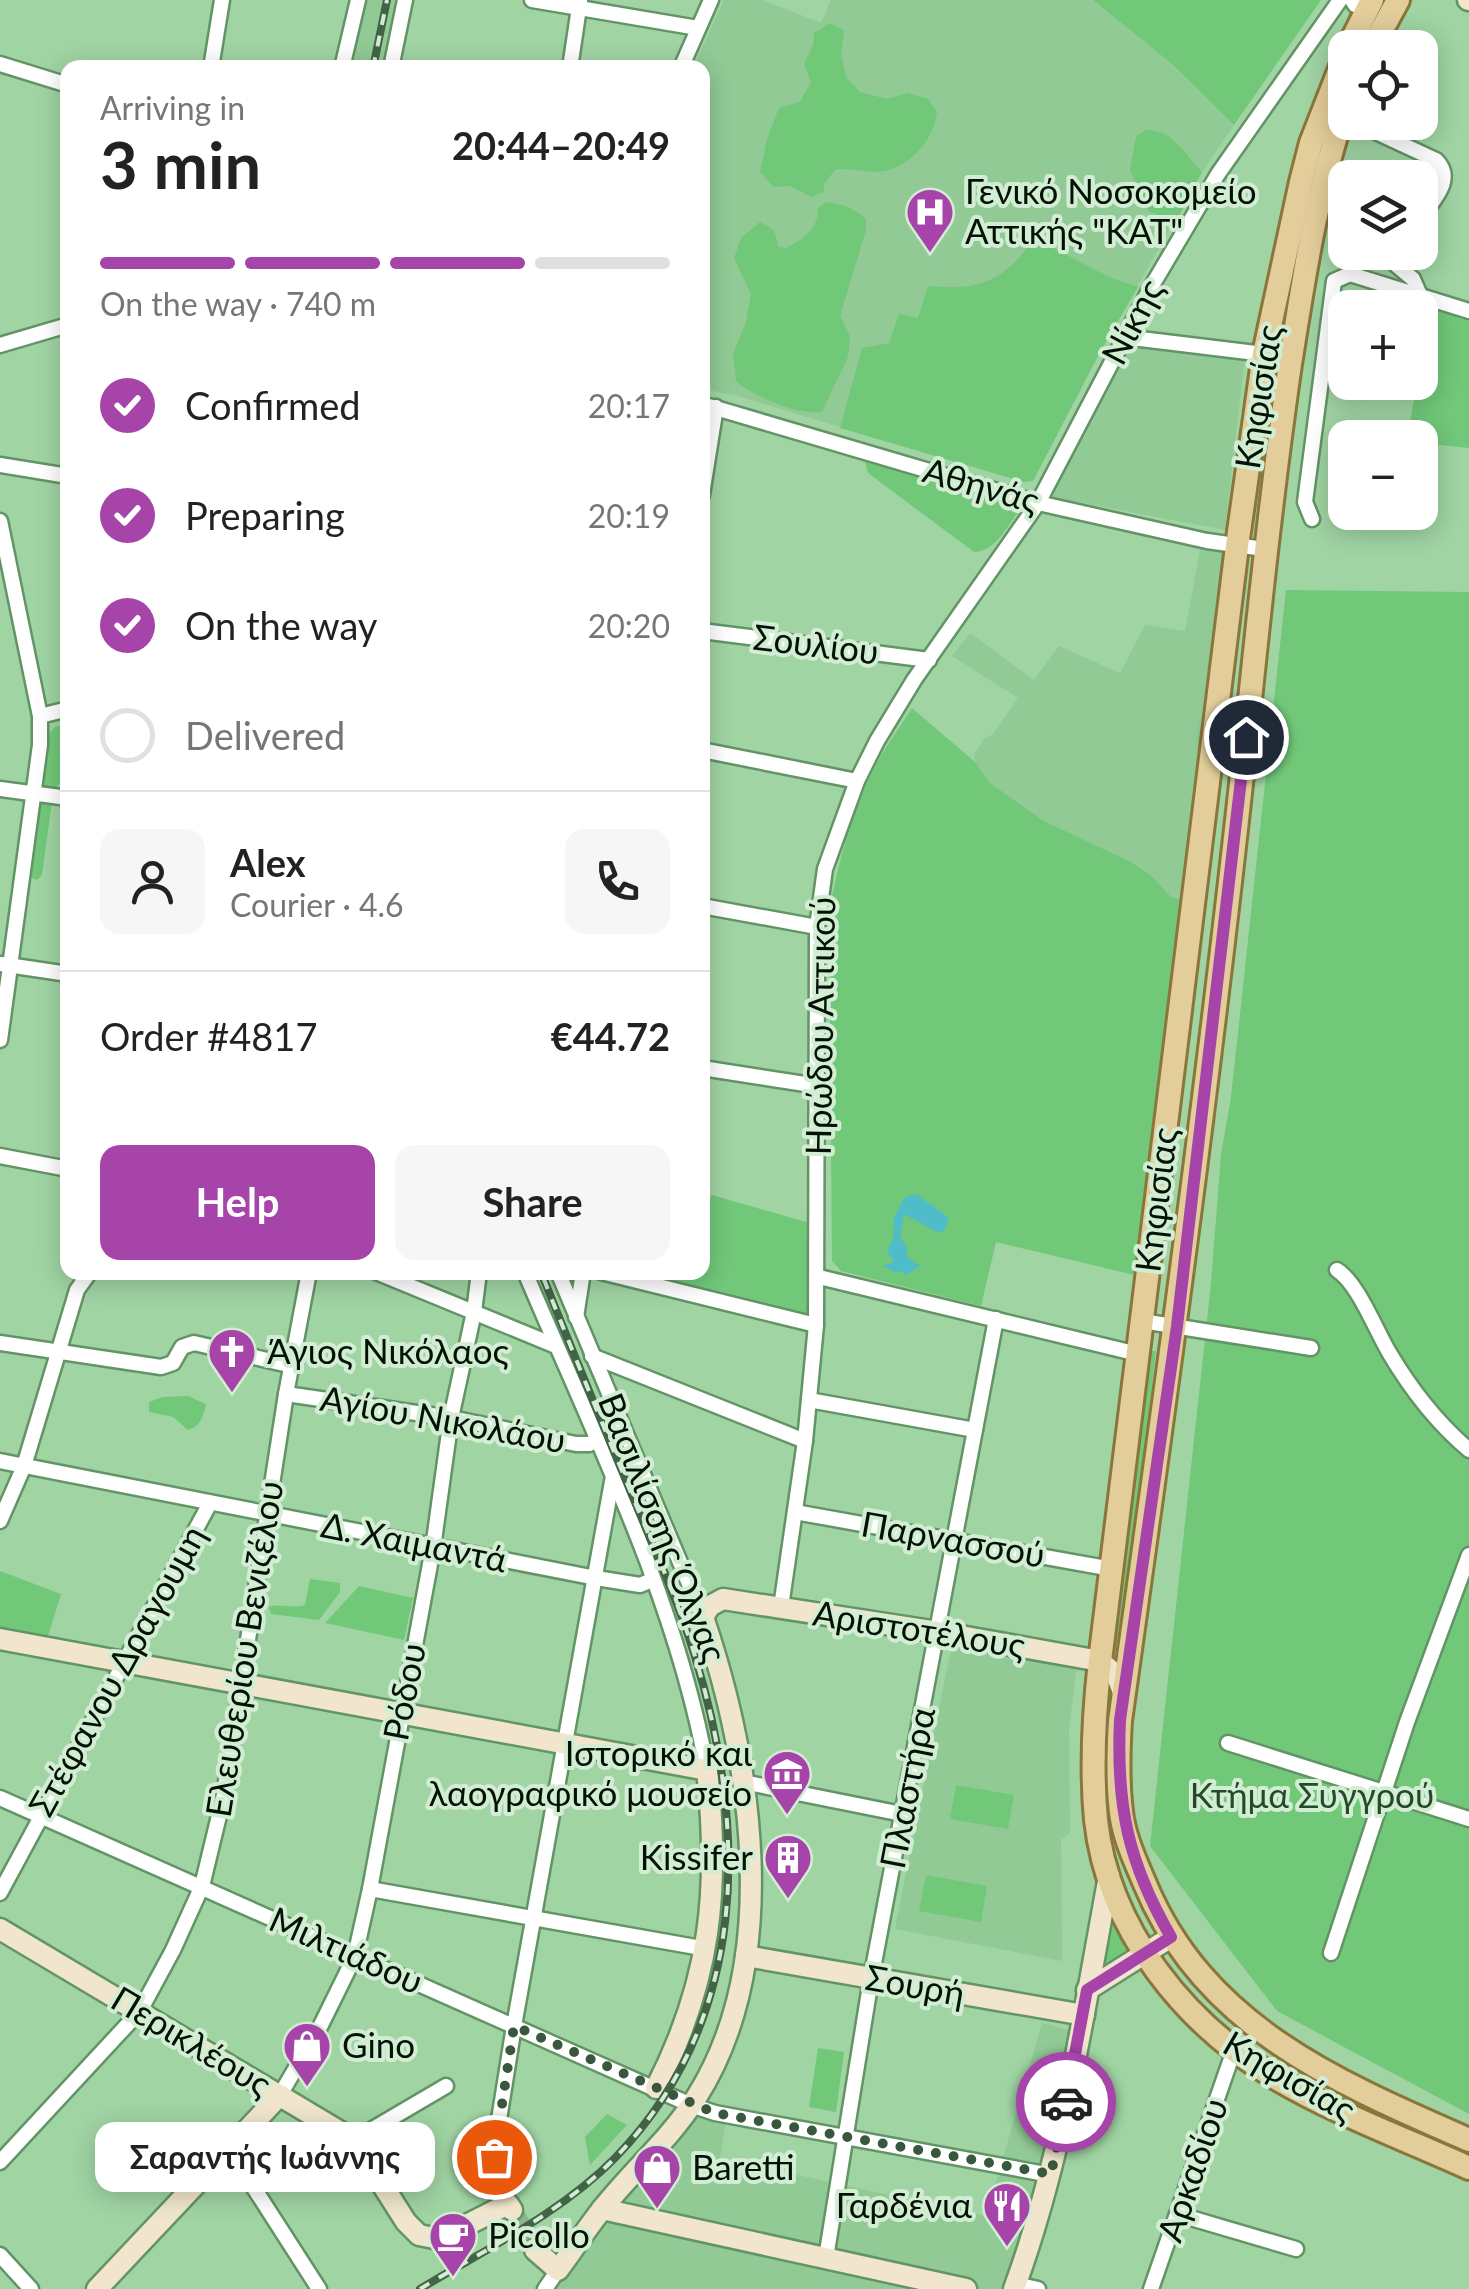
<!DOCTYPE html>
<html lang="en">
<head>
<meta charset="utf-8">
<style>
  body { margin:0; font-family:Lato,sans-serif; background:#f6f6f6; color:#222; height:100vh; display:flex; flex-direction:column; font-size:38px; white-space:nowrap }
  * { box-sizing:border-box; margin:0 }
  p { font-size:32px; color:#767676 }
  .icon { flex:none; width:55px; height:55px; fill:none; stroke:currentColor; stroke-width:2; stroke-linecap:round; stroke-linejoin:round }
  .map { position:relative; flex:1; overflow:hidden }
  .details { position:absolute; left:60px; top:60px; width:650px; height:1220px; display:flex; flex-direction:column; background:#fff; border-radius:20px; box-shadow:0 5px 25px #0003 }
  .details>* { flex:none }
  .tools { position:absolute; left:1328px; top:30px; display:grid; gap:20px }
  .tools a { display:grid; place-items:center; width:110px; height:110px; border-radius:20px; background:#fff; box-shadow:0 5px 25px #0003; font-size:50px }
  .pin { position:absolute; display:grid; place-items:center; width:85px; height:85px; color:#fff; margin:-42px; border:5px solid #fff; border-radius:50%; box-shadow:0 2px 10px #0007 }
  .courier { position:absolute; display:grid; place-items:center; width:100px; height:100px; margin:-50px; border:8px solid #a644aa; border-radius:50%; background:#fff; color:#222; box-shadow:0 2px 12px #0007 }
  .bubble { position:absolute; height:70px; border-radius:20px; background:#fff; box-shadow:0 5px 25px #0003; font-size:32px; font-weight:700; line-height:70px; text-align:center }
  .head em { font-style:normal; font-weight:700 }
  .head div { display:flex; flex-direction:column-reverse }
  .head { display:flex; align-items:center; justify-content:space-between; height:170px; padding:0 40px }
  h1 { font-size:65px; font-weight:700; line-height:75px }
  .bar { display:grid; grid-template-columns:repeat(4,1fr); gap:15px 10px; align-content:center; height:120px; padding:0 40px }
  .bar i { height:12px; border-radius:8px; background:#e0e0e0 }
  .bar .on { background:#a644aa }
  .bar p { grid-column:span 4 }
  .line { display:flex; align-items:center; gap:25px; padding:0 40px; border-top:2px solid #e0e0e0 }
  .line div { flex:1 }
  .round { display:grid; place-items:center; flex:none; width:105px; height:105px; border-radius:20px; background:#f6f6f6 }
  ol { padding:0 40px; list-style:none }
  li { display:flex; align-items:center; gap:30px; height:110px }
  li p { margin-inline-start:auto }
  li .icon { padding:10px; border-radius:50%; background:#a644aa; color:#fff; stroke-width:4 }
  li:last-child { color:#767676 }
  li i { width:55px; height:55px; border:5px solid #e0e0e0; border-radius:50% }
  .primary-button { display:flex; gap:20px; margin-top:auto; padding:20px 40px }
  .primary-button a { flex:1; height:115px; border-radius:20px; background:#a644aa; color:#fff; font-size:40px; font-weight:700; line-height:115px; text-align:center }
  .primary-button a+a { background:#f6f6f6; color:#222 }
  .map>svg:first-child { display:block }
</style>
</head>
<body>
<div class="map">
<svg width="1469" height="2289" viewBox="0 0 1469 2289">
  <rect width="100%" height="100%" fill="#a0d4a3"/>
  <g fill="#91ca95">
    <polygon points="364,0 398,0 384,67 350,68"/>
    <polygon points="724,0 763,0 821,23 831,0 1093,0 1172,64 1234,125 1202,172 1099,354 1033,481 1024,482 734,395 703,389 702,68 693,68"/>
    <polygon points="1131,339 1245,357 1225,530 1052,497"/>
    <polygon points="1201,545 1224,551 1181,900 1171,897 1153,877 1131,862 1044,821 990,783 975,762 974,754 984,739 993,734 1018,698 952,656 970,633 1034,680 1059,646 1120,673 1145,625 1185,631"/>
    <polygon points="952,1644 1077,1664 1069,1730 1070,1833 1061,1840 1062,1961 895,1929"/>
    <polygon points="1042,2023 1073,2031 1009,2289 555,2289 616,2202 691,2114 726,2121 720,2158 986,2216"/>
  </g>
  <g fill="#71c879">
    <polygon points="1093,0 1321,0 1234,125 1172,64"/>
    <path d="M830,23L844,30L841,55L846,77L860,92L887,99L908,93L928,99L937,112C934,142 906,172 874,172C861,171 848,168 835,170L824,184V192L811,197L790,186L773,187L760,172L767,139L779,108L800,102L811,82L804,64L813,45L814,33Z"/>
    <path d="M1146,130C1174,130 1184,154 1202,172L1176,222L1148,211L1130,170L1136,136Z"/>
    <path d="M826,202C842,204 854,208 866,219V230L840,316L850,336L848,357L822,412C799,415 753,397 736,381L733,354L746,322L751,294L734,258L741,238L760,222L774,230L779,247L786,248C804,238 818,230 818,208Z"/>
    <path d="M1034,238L1109,277L1138,287L1099,354L1033,481L1024,482L840,428L862,348L889,343L899,314L918,318L928,286C979,291 1005,281 1034,238Z"/>
    <polygon points="1440,305 1469,318 1469,448 1420,443 1420,438 1407,438 1417,383 1420,382 1425,336"/>
    <path d="M869,457L1016,503L1019,511C1007,527 995,552 974,552L868,473L865,462Z"/>
    <polygon points="1286,590 1469,592 1469,2114 1277,2011 1150,1846 1211,1283 1221,1155 1231,1097"/>
    <path d="M912,708L975,762L990,783L1044,821L1131,862L1153,877L1171,897L1181,900L1143,1277L996,1242L981,1306L841,1271L832,1261L829,911C839,863 849,818 871,775C882,751 898,730 912,708Z"/>
    <polygon points="63,725 67,727 65,782 58,785 52,801 42,875 37,880 32,878 30,858 46,736 55,727"/>
    <polygon points="712,1195 813,1224 813,1321 605,1273 702,1272 703,1206"/>
    <polygon points="1150,1351 1156,1351 1120,1652 1112,1651"/>
    <path d="M188,1396L206,1404C203,1416 201,1426 188,1430L173,1417L149,1412V1402L163,1397Z"/>
    <polygon points="0,1571 61,1594 48,1636 0,1628"/>
    <path d="M310,1579L340,1583V1592L319,1620L271,1614L269,1607C281,1603 293,1609 305,1605Z"/>
    <polygon points="359,1586 413,1598 404,1640 325,1623"/>
    <polygon points="956,1785 1014,1795 1008,1829 950,1819"/>
    <polygon points="926,1875 987,1886 981,1922 919,1911"/>
    <polygon points="1111,1900 1136,1951 1098,1974"/>
    <polygon points="818,2048 844,2052 836,2112 809,2107"/>
    <polygon points="607,2114 627,2125 590,2165 585,2137"/>
  </g>
  <path fill="#4fbcca" d="M912,1195H918C926,1202 946,1214 949,1219L944,1230L939,1233L904,1214L900,1238L908,1248L906,1256L920,1266L904,1276L903,1271L895,1272L883,1266L894,1262L887,1251L893,1239L894,1218L904,1198Z"/>
  <g fill="none" stroke-linecap="round" stroke-linejoin="round">
    <polyline stroke="#88b78b" stroke-width="20" stroke-dasharray="20 10" stroke-linecap="butt" points="512,2210 535,2250"/>
    <g stroke="#629466" stroke-width="19">
      <g id="street">
        <polyline points="532,0 698,28"/>
        <polyline points="1352,0 1355,5"/>
        <polyline points="0,64 68,85"/>
        <polyline points="211,68 222,0"/>
        <polyline points="342,68 358,0"/>
        <polyline points="391,68 405,0"/>
        <polyline points="570,68 580,1"/>
        <polyline points="681,68 711,0"/>
        <path d="M1354,122L1436,160C1456,180 1432,201 1420,219"/>
        <polyline points="1393,252 1389,259 1413,279 1420,295"/>
        <polyline points="1124,337 1264,354"/>
        <polyline points="0,345 68,325"/>
        <polyline points="702,404 1038,503 1207,541 1264,549"/>
        <polyline points="0,465 68,476"/>
        <polyline points="702,495 716,407"/>
        <polyline points="1312,519 1305,502 1334,281 1350,274 1469,311"/>
        <polyline points="0,521 40,716 40,745 0,1040"/>
        <polyline points="702,631 929,660"/>
        <polyline points="40,716 68,709"/>
        <polyline points="702,750 857,781"/>
        <polyline points="0,789 68,798"/>
        <polyline points="702,906 817,927"/>
        <polyline points="1,964 68,974"/>
        <polyline points="702,1068 818,1086"/>
        <polyline points="0,1156 68,1169"/>
        <path d="M1337,1270C1358,1283 1376,1331 1390,1354C1412,1391 1436,1422 1469,1450"/>
        <polyline points="376,1272 556,1346"/>
        <path d="M525,1272C592,1431 677,1600 707,1770"/>
        <polyline points="558,1272 703,1617"/>
        <polyline points="601,1272 816,1325"/>
        <polyline points="819,1277 1138,1354"/>
        <polyline points="576,1317 583,1272"/>
        <polyline points="1142,1321 1311,1348"/>
        <polyline points="0,1343 161,1367 173,1363 182,1347 194,1343 293,1366"/>
        <polyline points="592,1356 805,1441"/>
        <polyline points="286,1394 451,1418 576,1444 589,1444 598,1440"/>
        <polyline points="809,1400 975,1430"/>
        <polyline points="0,1461 596,1578 640,1585 652,1580"/>
        <polyline points="795,1512 1112,1569"/>
        <polyline points="0,1521 24,1466 77,1290 90,1272"/>
        <polyline points="781,1607 805,1441 816,1325 817,927 825,869 857,781 877,741 914,680 1038,503 1150,289 1218,174 1340,0"/>
        <polyline points="1228,1743 1469,1819"/>
        <polyline points="743,1782 902,1814"/>
        <polyline points="0,1798 691,2105 715,2113 1051,2175"/>
        <polyline points="370,1889 707,1949"/>
        <polyline points="0,1893 210,1503"/>
        <polyline points="1331,1953 1407,1722 1469,1555"/>
        <polyline points="280,2095 321,2025 355,1956 370,1889 433,1548 451,1418 474,1312 479,1272"/>
        <polyline points="354,2140 446,2086"/>
        <polyline points="229,2149 319,2289"/>
        <polyline points="0,2162 140,2011 173,1950 202,1886 224,1795 286,1394 309,1272"/>
        <polyline points="508,2204 493,2157 514,2026 613,1476"/>
        <polyline points="1177,2214 1296,2249"/>
        <polyline points="0,2255 31,2289"/>
        <polyline points="826,2258 871,1979 996,1319"/>
        <polyline points="1016,2284 1038,2289"/>
        <polyline points="545,2289 558,2270"/>
        <polyline points="1151,2289 1234,2050"/>
      </g>
    </g>
    <g stroke="#629466" stroke-width="25">
      <g id="secondary">
        <polyline points="1468,0 1469,0"/>
        <path d="M0,1639L707,1770C720,1889 711,1981 656,2088"/>
        <polyline points="0,1929 354,2140 406,2222 419,2235 434,2238 449,2234 508,2204 512,2210"/>
        <polyline points="746,1956 1084,2015"/>
        <polyline points="1087,1990 1171,1937"/>
        <polyline points="602,2209 966,2289"/>
        <path d="M535,2250L558,2270C573,2250 587,2228 603,2208C633,2170 670,2139 696,2098C783,1961 752,1762 703,1617L710,1606L723,1599L938,1632L1100,1661L1117,1676L1124,1695"/>
        <polyline points="97,2289 280,2095"/>
        <path d="M1014,2289C1063,2156 1083,2015 1109,1876"/>
      </g>
    </g>
    <g stroke="#89763b" stroke-width="28">
      <g id="primary">
        <polyline points="1348,48 1372,0"/>
        <polyline points="1372,48 1398,0"/>
        <path d="M1345,56L1311,143L1301,182L1264,354L1237,546L1100,1661C1094,1714 1091,1767 1096,1820C1108,1930 1185,2024 1276,2078C1337,2114 1405,2139 1469,2168"/>
        <path d="M1345,108C1316,192 1304,277 1290,364C1272,488 1259,613 1246,738C1211,1066 1166,1393 1120,1721C1118,1753 1117,1787 1122,1819C1126,1841 1136,1863 1145,1884C1204,2026 1336,2082 1469,2140"/>
      </g>
    </g>
    <use href="#street" stroke="#fff" stroke-width="14"/>
    <use href="#secondary" stroke="#f1e6cd" stroke-width="20"/>
    <use href="#primary" stroke="#e3cd9b" stroke-width="22"/>
    <g stroke="#436346" stroke-width="8">
      <g id="rail">
        <polyline points="373,68 387,0"/>
        <path d="M420,2289C486,2249 561,2213 615,2158C750,2019 748,1828 694,1653C676,1595 650,1539 627,1483C598,1413 569,1343 541,1272"/>
      </g>
    </g>
    <use href="#rail" stroke="#d3edd4" stroke-width="4" stroke-dasharray="11" stroke-linecap="butt"/>
  </g>
  <g fill="none" stroke-linecap="round" stroke-linejoin="round">
    <polyline stroke="#39573c" stroke-width="10" stroke-dasharray="0 18" points="494,2157 514,2026 715,2113 1051,2174 1066,2102"/>
    <path stroke="#a644aa" stroke-width="12" d="M1066,2102L1087,1990L1171,1937C1128,1863 1116,1805 1120,1720L1177,1326L1246,737"/>
  </g>
  <defs>
    <g id="hospital-pin" transform="scale(2.5)"><path d="M0 17L-7.5 6A9.5 9.5 0 1 1 7.5 6Z" fill="#a644aa" stroke="#d3edd4"/><path d="M-5-5h3v3.5h4V-5h3V5h-3V1.5h-4V5h-3Z" fill="#fff"/></g>
    <g id="church-pin" transform="scale(2.5)"><path d="M0 17L-7.5 6A9.5 9.5 0 1 1 7.5 6Z" fill="#a644aa" stroke="#d3edd4"/><path d="M-1.2-6h2.4v3.5h3.3v2.4h-3.3V6h-2.4V-.1h-3.3v-2.4h3.3Z" fill="#fff"/></g>
    <g id="museum-pin" transform="scale(2.5)"><path d="M0 17L-7.5 6A9.5 9.5 0 1 1 7.5 6Z" fill="#a644aa" stroke="#d3edd4"/><path d="M0-6L6-3V-2H-6V-3ZM-5-1h2V3h-2ZM-1-1h2V3h-2ZM3-1h2V3H3ZM-6 4H6V6H-6Z" fill="#fff"/></g>
    <g id="building-pin" transform="scale(2.5)"><path d="M0 17L-7.5 6A9.5 9.5 0 1 1 7.5 6Z" fill="#a644aa" stroke="#d3edd4"/><path d="M-4-6H4V6H1V3H-1V6H-4ZM-2.5-4.3h1.7v1.8h-1.7ZM.8-4.3h1.7v1.8H.8ZM-2.5-1h1.7V.8h-1.7ZM.8-1h1.7V.8H.8Z" fill="#fff"/></g>
    <g id="shop-pin" transform="scale(2.5)"><path d="M0 17L-7.5 6A9.5 9.5 0 1 1 7.5 6Z" fill="#a644aa" stroke="#d3edd4"/><path d="M-5-2.5h2.3a2.7 3.5 0 0 1 5.4 0H5L5.5 6h-11ZM-1.5-2.5h3a1.5 2.3 0 0 0-3 0Z" fill="#fff"/></g>
    <g id="restaurant-pin" transform="scale(2.5)"><path d="M0 17L-7.5 6A9.5 9.5 0 1 1 7.5 6Z" fill="#a644aa" stroke="#d3edd4"/><path d="M-5-6h1v4h1v-4h1v4h1v-4h1v5L-1.5 .5V6h-2V.5L-5-1ZM5-6V6H3V1.5H1.5Q1.5-4 5-6Z" fill="#fff"/></g>
    <g id="cafe-pin" transform="scale(2.5)"><path d="M0 17L-7.5 6A9.5 9.5 0 1 1 7.5 6Z" fill="#a644aa" stroke="#d3edd4"/><path d="M-5.5-4.5H6V0H3Q3 3.5 0 3.5H-2.5Q-5.5 3.5-5.5 0ZM3-3.2v2h1.7v-2ZM-6 4.5H4V6H-6Z" fill="#fff"/></g>
  </defs>
  <g fill-rule="evenodd">
    <use href="#hospital-pin" x="930" y="212"/>
    <use href="#church-pin" x="232" y="1352"/>
    <use href="#museum-pin" x="787" y="1774"/>
    <use href="#building-pin" x="788" y="1858"/>
    <use href="#shop-pin" x="307" y="2046"/>
    <use href="#shop-pin" x="657" y="2168"/>
    <use href="#restaurant-pin" x="1007" y="2206"/>
    <use href="#cafe-pin" x="453" y="2236"/>
  </g>
  <g text-anchor="middle" stroke-width="8" stroke-linejoin="round" paint-order="stroke">
    <g font-size="35" fill="#021304" stroke="#d3edd4" text-anchor="start">
      <text x="965" y="204">Γενικό Νοσοκομείο<tspan x="965" dy="40">Αττικής "ΚΑΤ"</tspan></text>
      <text x="267" y="1364">Άγιος Νικόλαος</text>
      <text x="752" y="1766" text-anchor="end">Ιστορικό και<tspan x="752" dy="40">λαογραφικό μουσείο</tspan></text>
      <text x="753" y="1870" text-anchor="end">Kissifer</text>
      <text x="342" y="2058">Gino</text>
      <text x="692" y="2180">Baretti</text>
      <text x="972" y="2218" text-anchor="end">Γαρδένια</text>
      <text x="488" y="2248">Picollo</text>
    </g>
    <g font-size="35" fill="#021304" stroke="#d3edd4">
      <text transform="translate(1133 322) rotate(-62)" y="12">Νίκης</text>
      <text transform="translate(1259 397) rotate(-81)" y="12">Κηφισίας</text>
      <text transform="translate(981 486) rotate(16)" y="12">Αθηνάς</text>
      <text transform="translate(816 645) rotate(7)" y="12">Σουλίου</text>
      <text transform="translate(821 1026) rotate(-89)" y="12">Ηρώδου Αττικού</text>
      <text transform="translate(1157 1200) rotate(-83)" y="12">Κηφισίας</text>
      <text transform="translate(443 1420) rotate(10)" y="12">Αγίου Νικολάου</text>
      <text transform="translate(662 1528) rotate(68)" y="12">Βασιλίσσης Όλγας</text>
      <text transform="translate(953 1540) rotate(10)" y="12">Παρνασσού</text>
      <text transform="translate(414 1543) rotate(11)" y="12">Δ. Χαιμαντά</text>
      <text transform="translate(919 1630) rotate(9)" y="12">Αριστοτέλους</text>
      <text transform="translate(245 1649) rotate(-81)" y="12">Ελευθερίου Βενιζέλου</text>
      <text transform="translate(118 1671) rotate(-61)" y="12">Στέφανου Δραγουμη</text>
      <text transform="translate(405 1692) rotate(-79)" y="12">Ρόδου</text>
      <text transform="translate(908 1788) rotate(-79)" y="12">Πλαστήρα</text>
      <text transform="translate(346 1951) rotate(24)" y="12">Μιλτιάδου</text>
      <text transform="translate(915 1986) rotate(10)" y="12">Σουρή</text>
      <text transform="translate(191 2042) rotate(31)" y="12">Περικλέους</text>
      <text transform="translate(1289 2077) rotate(30)" y="12">Κηφισίας</text>
      <text transform="translate(1193 2170) rotate(-71)" y="12">Αρκαδίου</text>
    </g>
    <g font-size="35" fill="#224c27" stroke="#d3edd4">
      <text x="1312" y="1808">Κτήμα Συγγρού</text>
    </g>
  </g>
</svg>
<div class="tools">
<a><svg class="icon" aria-label="locate" viewBox="0 0 24 24"><circle cx="12" cy="12" r="6"/><path d="M12 2v4M12 18v4M2 12h4M18 12h4"/></svg></a>
<a><svg class="icon" aria-label="layers" viewBox="0 0 24 24"><path d="M12 4l9 5-9 5-9-5zM3 14l9 5 9-5"/></svg></a>
<a>+</a>
<a>−</a>
</div>
<div class="pin" style="left:494px;top:2157px;background:#ea580c"><svg class="icon" aria-label="bag" viewBox="0 0 24 24"><path d="M5 8h14l-1 12H6zM9 8a3 3 0 0 1 6 0"/></svg></div>
<div class="pin" style="left:1246px;top:737px;background:#1f2937"><svg class="icon" aria-label="home" viewBox="0 0 24 24"><path d="M3 11l9-7 9 7M6 9v11h12V9"/></svg></div>
<div class="courier" style="left:1066px;top:2102px"><svg class="icon" aria-label="car" viewBox="0 0 24 24"><path d="M5 17H2v-5l4-1 3-4h7l3 4 3 1v5h-3M9 17h6M6 11h13"/><circle cx="7" cy="17" r="2"/><circle cx="17" cy="17" r="2"/></svg></div>
<div class="bubble" style="left:95px;top:2122px;width:340px">Σαραντής Ιωάννης</div>
<section class="details">
<div class="head"><div><h1>3 min</h1><p>Arriving in</p></div><em>20:44–20:49</em></div>
<div class="bar"><i class="on"></i><i class="on"></i><i class="on"></i><i></i><p>On the way · 740 m</p></div>
<ol>
<li><svg class="icon" aria-label="check" viewBox="0 0 24 24"><path d="M5 12l5 5 9-10"/></svg>Confirmed<p>20:17</p></li>
<li><svg class="icon" aria-label="check" viewBox="0 0 24 24"><path d="M5 12l5 5 9-10"/></svg>Preparing<p>20:19</p></li>
<li><svg class="icon" aria-label="check" viewBox="0 0 24 24"><path d="M5 12l5 5 9-10"/></svg>On the way<p>20:20</p></li>
<li><i></i>Delivered</li>
</ol>
<div class="line" style="height:180px"><a class="round"><svg class="icon" aria-label="person" viewBox="0 0 24 24"><circle cx="12" cy="8" r="4"/><path d="M4 21q1-7 8-7t8 7"/></svg></a><div><b>Alex</b><p>Courier · 4.6</p></div><a class="round"><svg class="icon" aria-label="phone" viewBox="0 0 24 24"><path d="M5 4h4l2 5-3 2q2 4 5 5l2-3 5 2v4C11 20 4 13 5 4z"/></svg></a></div>
<div class="line" style="height:130px"><div>Order #4817</div><b>€44.72</b></div>
<div class="primary-button"><a>Help</a><a>Share</a></div>
</section>
</div>
</body>
</html>
